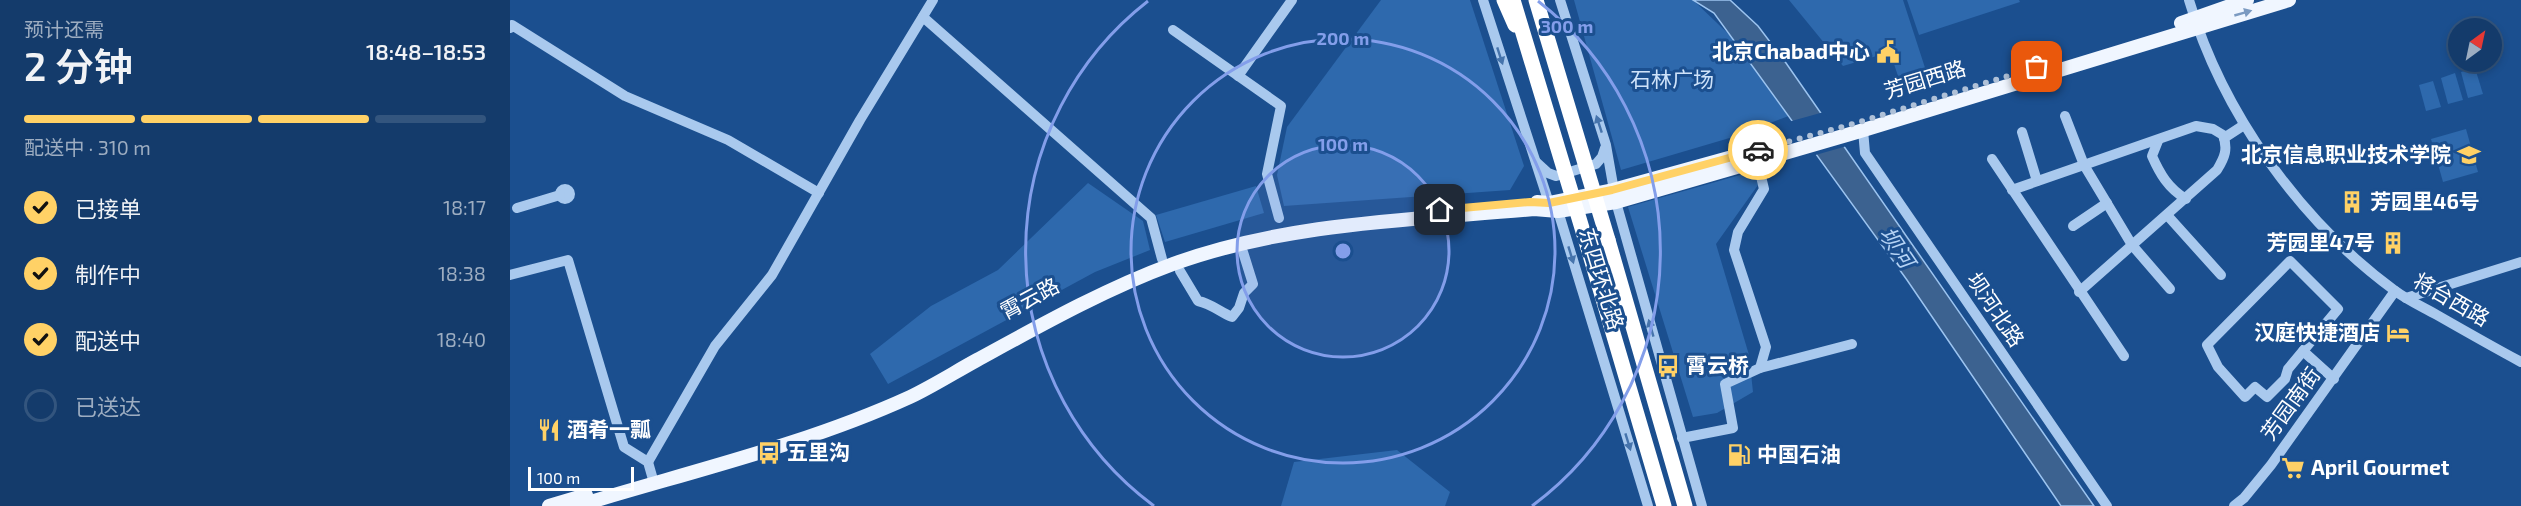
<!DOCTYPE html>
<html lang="zh">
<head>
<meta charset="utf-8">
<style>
  body { margin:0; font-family:"Exo 2","Noto Sans SC",sans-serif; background:#1d4271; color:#f1f3f6; height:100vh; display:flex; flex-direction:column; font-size:22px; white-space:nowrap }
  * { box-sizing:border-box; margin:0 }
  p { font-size:20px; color:#9dadc1 }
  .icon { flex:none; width:33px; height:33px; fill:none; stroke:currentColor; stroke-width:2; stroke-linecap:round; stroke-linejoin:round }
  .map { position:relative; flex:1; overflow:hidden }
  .sheet { display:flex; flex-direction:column; background:#143b6b; width:510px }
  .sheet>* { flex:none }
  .needle { width:39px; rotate:33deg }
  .fabs { position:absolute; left:1938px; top:18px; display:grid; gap:12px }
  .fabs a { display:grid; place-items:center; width:54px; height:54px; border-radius:50%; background:#143b6b; box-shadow:0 3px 9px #0003,0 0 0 2px #33557e; font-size:30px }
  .scale { position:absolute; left:18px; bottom:15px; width:106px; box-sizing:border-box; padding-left:6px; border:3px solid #fff; border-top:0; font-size:16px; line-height:21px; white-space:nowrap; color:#fff; -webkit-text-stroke:4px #1b4f8f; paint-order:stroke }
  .pin { position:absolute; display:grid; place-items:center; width:51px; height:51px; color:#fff; margin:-26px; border-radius:12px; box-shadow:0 3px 9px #0006 }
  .courier { position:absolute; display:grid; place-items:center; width:60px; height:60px; margin:-30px; border:4px solid #ffd166; border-radius:50%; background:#fff; color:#222; box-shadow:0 2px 8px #0007 }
  .overview em { font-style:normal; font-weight:600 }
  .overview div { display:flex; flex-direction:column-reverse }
  .overview { display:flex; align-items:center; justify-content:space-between; height:102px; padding:0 24px }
  h1 { font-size:39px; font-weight:600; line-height:45px }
  .bar { display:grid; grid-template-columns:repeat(4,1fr); gap:9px 6px; align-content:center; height:72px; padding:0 24px }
  .bar i { height:8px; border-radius:4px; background:#33557e }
  .bar .current { background:#ffd166 }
  .bar p { grid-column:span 4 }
  ol { padding:0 24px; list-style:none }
  li { display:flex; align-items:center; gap:18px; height:66px }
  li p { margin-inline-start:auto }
  li .icon { padding:6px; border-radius:50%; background:#ffd166; color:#111; stroke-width:4 }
  li:last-child { color:#9dadc1 }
  li i { width:33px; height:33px; border:3px solid #33557e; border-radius:50% }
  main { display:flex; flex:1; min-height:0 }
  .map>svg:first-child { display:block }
</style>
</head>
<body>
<main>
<section class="sheet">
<div class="overview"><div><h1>2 分钟</h1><p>预计还需</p></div><em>18:48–18:53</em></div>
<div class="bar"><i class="current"></i><i class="current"></i><i class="current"></i><i></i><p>配送中 · 310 m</p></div>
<ol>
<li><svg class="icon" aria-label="check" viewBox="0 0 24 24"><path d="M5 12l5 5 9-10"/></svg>已接单<p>18:17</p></li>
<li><svg class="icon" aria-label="check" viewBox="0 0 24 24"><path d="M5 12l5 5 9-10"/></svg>制作中<p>18:38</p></li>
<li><svg class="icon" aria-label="check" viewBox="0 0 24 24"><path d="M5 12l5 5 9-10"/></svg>配送中<p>18:40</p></li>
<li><i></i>已送达</li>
</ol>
</section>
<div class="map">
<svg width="2011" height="506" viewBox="0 0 2011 506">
  <rect width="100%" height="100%" fill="#1b4f8f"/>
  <g fill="#2e69ad">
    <polygon points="871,0 960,0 1014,166 1000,190 774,206 767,175 777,127"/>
    <polygon points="1064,0 1183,0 1230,45 1284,114 1223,137 1111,170"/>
    <polygon points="1279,0 1393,0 1418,77 1391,85 1380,52 1333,66"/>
    <polygon points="1397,0 1509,0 1510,2 1409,35"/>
    <polygon points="1965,68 1973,94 1958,98 1951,72"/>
    <polygon points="1945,73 1953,100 1938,104 1931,78"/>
    <polygon points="1923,81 1931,107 1916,111 1909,85"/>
    <polygon points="1956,129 1968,172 1933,182 1921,139"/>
    <polygon points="1244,171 1248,185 1206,244 1239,355 1243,392 1207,413 1183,417 1118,207"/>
    <polygon points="578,183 633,221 640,250 585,272 378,384 360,354 421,306 488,270"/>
    <polygon points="746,186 754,213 655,242 646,215"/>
    <polygon points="887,450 940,492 935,506 771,506 784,462"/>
  </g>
  <polygon fill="#3c6290" stroke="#9cc4f0" stroke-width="1.5" points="1183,0 1220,0 1248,26 1276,63 1584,506 1551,506 1397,280 1204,13"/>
  <polygon fill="#1b4f8f" points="1314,112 1337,146 1302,156 1278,122"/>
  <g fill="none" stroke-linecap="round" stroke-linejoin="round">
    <g stroke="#a9c9ee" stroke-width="10">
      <polyline points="973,0 1039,203 1048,211 1138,506"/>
      <polyline points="1050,0 1096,145 1106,202 1192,506"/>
      <path d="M1679,0C1712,112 1790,221 1884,290C1897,300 1913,307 1927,315C1955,331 1983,347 2011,362"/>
      <polyline points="413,17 641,218 652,259"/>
      <polyline points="0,28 2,25 115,96 218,140 309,193"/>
      <polyline points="663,30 771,106 757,174 769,218"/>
      <polyline points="728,76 782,0"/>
      <polyline points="1555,116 1574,165 1622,245 1660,289"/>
      <polyline points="1353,130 1355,153 1597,506"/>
      <polyline points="1512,132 1527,181"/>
      <polyline points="1714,138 1734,125"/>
      <path d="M1648,141L1642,156C1650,174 1658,188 1676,199"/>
      <polyline points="1482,159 1614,356"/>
      <polyline points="1026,162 1038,173 1046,176 1086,164 1092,157 1095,148"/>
      <circle cx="55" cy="194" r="5"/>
      <path d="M1502,190L1686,126L1703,129L1713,135C1718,149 1715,157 1707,170L1569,292"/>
      <polyline points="7,208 50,195"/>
      <polyline points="1657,215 1711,275"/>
      <polyline points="1563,226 1597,203"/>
      <polygon points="1780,261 1828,309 1778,369 1775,379 1757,397 1745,387 1735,397 1708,367 1697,345"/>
      <path d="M670,271L688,301C702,304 710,312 722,317L729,308L734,293L743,284L733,252"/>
      <polyline points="0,275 58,260 114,447 138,462 144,483"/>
      <polyline points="1896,298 2011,262"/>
      <polyline points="1793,351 1824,379"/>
      <polyline points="1250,368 1342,344"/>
      <polyline points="1172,438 1223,428 1215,384 1250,368 1256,347 1224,250 1228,232 1254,189 1247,160"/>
      <polyline points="138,462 205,346 262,275 350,120 423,0"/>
      <polyline points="1724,506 1734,498 1761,465 1885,291"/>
    </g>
    <g stroke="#f0f6ff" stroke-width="14">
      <polyline points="1671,23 1737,0"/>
      <polyline points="1027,202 1039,203 1103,190 1262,146"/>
      <polyline points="39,506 76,495"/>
      <path d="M67,506C178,472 295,445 400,397C423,386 445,372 467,360C531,325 595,289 663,264C779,222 902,220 1024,209L1048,211L1106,202L1347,132L1779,0"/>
    </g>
    <g stroke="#fff" stroke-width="15">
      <polyline points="994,0 1005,25"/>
      <polyline points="1098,240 1175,506"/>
      <polyline points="1078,248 1154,506"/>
    </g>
    <g stroke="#fff" stroke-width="15">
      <polyline points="1003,0 1078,248"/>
      <polyline points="1026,0 1098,240"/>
    </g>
  </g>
  <defs><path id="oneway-solid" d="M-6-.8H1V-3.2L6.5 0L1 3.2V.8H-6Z" transform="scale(1.5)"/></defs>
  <use fill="#7b9ac1" href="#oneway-solid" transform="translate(1733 13) rotate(-16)"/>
  <g fill="#4674ac">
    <use href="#oneway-solid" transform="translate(990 56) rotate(72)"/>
    <use href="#oneway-solid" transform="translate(1089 124) rotate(-108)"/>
    <use href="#oneway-solid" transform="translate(1061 255) rotate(73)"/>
    <use href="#oneway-solid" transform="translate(1141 328) rotate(-106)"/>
    <use href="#oneway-solid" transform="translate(1118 442) rotate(73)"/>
  </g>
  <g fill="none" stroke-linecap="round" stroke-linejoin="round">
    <polyline stroke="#afc1d8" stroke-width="6" stroke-dasharray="0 10.8" points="1248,150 1343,124 1527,67"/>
    <polyline stroke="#ffd166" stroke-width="8" points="930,210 1020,202 1039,203 1102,190 1248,150"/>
  </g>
  <circle cx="833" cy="251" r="106" fill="#839eea" fill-opacity=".12"/>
  <g fill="none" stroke="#839eea" stroke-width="3">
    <circle cx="833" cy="251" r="106"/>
    <circle cx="833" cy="251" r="212"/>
    <path d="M644 506A317 317 0 0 1 638 1M1028 1A317 317 0 0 1 1022 506"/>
  </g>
  <defs>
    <g id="civic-bare" transform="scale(1.8)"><path d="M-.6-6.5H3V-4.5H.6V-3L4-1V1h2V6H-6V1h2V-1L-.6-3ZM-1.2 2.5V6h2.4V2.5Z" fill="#ffd166" stroke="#1b4f8f" stroke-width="2.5" paint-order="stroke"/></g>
    <g id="university-bare" transform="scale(1.8)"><path d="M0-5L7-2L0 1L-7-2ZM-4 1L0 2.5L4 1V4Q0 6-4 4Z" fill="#ffd166" stroke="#1b4f8f" stroke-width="2.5" paint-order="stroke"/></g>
    <g id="building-bare" transform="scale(1.8)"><path d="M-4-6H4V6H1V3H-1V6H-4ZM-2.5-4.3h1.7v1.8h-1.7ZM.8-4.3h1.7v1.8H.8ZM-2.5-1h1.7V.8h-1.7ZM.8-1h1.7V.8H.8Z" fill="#ffd166" stroke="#1b4f8f" stroke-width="2.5" paint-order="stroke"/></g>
    <g id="hotel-bare" transform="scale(1.8)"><path d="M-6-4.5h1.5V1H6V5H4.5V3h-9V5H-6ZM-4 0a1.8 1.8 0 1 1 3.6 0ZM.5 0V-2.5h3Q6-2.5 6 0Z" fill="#ffd166" stroke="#1b4f8f" stroke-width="2.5" paint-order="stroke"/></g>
    <g id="bus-bare" transform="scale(1.8)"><path d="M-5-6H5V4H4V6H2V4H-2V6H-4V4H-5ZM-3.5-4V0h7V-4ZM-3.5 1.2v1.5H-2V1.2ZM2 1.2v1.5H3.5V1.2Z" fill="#ffd166" stroke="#1b4f8f" stroke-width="2.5" paint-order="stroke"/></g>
    <g id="restaurant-bare" transform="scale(1.8)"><path d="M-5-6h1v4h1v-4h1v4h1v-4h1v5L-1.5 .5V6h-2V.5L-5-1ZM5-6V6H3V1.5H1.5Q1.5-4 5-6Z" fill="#ffd166" stroke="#1b4f8f" stroke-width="2.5" paint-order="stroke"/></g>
    <g id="fuel-bare" transform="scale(1.8)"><path d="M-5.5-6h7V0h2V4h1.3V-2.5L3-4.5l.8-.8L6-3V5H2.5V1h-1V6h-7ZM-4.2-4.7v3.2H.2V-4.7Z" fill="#ffd166" stroke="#1b4f8f" stroke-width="2.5" paint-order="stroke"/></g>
    <g id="supermarket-bare" transform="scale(1.8)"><path d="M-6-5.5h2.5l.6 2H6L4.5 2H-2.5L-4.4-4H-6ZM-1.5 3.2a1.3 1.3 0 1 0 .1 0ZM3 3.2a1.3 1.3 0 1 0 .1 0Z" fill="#ffd166" stroke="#1b4f8f" stroke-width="2.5" paint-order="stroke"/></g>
  </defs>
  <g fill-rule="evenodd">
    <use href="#civic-bare" x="1378" y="52"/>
    <use href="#university-bare" x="1959" y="155"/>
    <use href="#building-bare" x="1842" y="202"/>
    <use href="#building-bare" x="1883" y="243"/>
    <use href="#hotel-bare" x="1888" y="333"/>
    <use href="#bus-bare" x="1158" y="366"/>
    <use href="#restaurant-bare" x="39" y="430"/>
    <use href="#bus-bare" x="259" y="453"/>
    <use href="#fuel-bare" x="1229" y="455"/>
    <use href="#supermarket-bare" x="1783" y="468"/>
  </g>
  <g text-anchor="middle" stroke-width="6" stroke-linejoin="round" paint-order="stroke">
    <g font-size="21" font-weight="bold" fill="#fff" stroke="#1b4f8f" text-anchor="start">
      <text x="1360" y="59" text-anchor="end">北京Chabad中心</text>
      <text x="1941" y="162" text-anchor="end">北京信息职业技术学院</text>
      <text x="1860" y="209">芳园里46号</text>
      <text x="1865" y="250" text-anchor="end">芳园里47号</text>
      <text x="1870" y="340" text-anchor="end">汉庭快捷酒店</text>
      <text x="1176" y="373">霄云桥</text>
      <text x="57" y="437">酒肴一瓢</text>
      <text x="277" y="460">五里沟</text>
      <text x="1247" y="462">中国石油</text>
      <text x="1801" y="475">April Gourmet</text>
    </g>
    <g font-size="21" fill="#cfe3fa" stroke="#1b4f8f">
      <text x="1162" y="87">石林广场</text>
    </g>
    <g font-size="21" fill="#fff" stroke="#1b4f8f">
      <text transform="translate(1415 80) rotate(-17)" y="7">芳园西路</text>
      <text transform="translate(1091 279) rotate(73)" y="7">东四环北路</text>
      <text transform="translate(520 299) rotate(-28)" y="7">霄云路</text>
      <text transform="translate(1941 300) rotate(30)" y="7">将台西路</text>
      <text transform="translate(1485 310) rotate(56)" y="7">坝河北路</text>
      <text transform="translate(1781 404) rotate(-54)" y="7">芳园南街</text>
    </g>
    <g font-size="22" font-style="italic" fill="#b5d3f5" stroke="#1b4f8f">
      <text transform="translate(1387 247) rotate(56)" y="8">坝河</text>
    </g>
  </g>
  <circle cx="833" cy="251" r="9" fill="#839eea" stroke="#1b4f8f" stroke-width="3"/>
  <g font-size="18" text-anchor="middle" font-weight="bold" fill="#839eea" stroke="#1b4f8f" stroke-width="6" stroke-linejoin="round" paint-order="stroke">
    <text x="1057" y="33">300 m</text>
    <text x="833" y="45">200 m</text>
    <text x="833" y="151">100 m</text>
  </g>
</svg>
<div class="fabs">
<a><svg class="needle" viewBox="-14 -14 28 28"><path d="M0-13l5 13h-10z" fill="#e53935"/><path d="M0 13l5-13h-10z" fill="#9dadc1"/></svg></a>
</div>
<div class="scale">100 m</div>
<div class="pin" style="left:1527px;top:67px;background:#ea580c"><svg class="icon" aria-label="bag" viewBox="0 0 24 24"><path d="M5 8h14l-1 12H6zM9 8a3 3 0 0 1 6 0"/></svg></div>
<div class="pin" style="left:930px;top:210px;background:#1f2937"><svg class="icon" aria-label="home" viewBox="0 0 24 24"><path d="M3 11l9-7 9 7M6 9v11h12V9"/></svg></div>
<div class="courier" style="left:1248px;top:150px"><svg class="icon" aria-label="car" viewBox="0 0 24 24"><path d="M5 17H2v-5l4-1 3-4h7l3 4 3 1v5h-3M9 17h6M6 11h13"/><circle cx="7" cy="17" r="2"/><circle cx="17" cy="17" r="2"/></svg></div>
</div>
</main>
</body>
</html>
